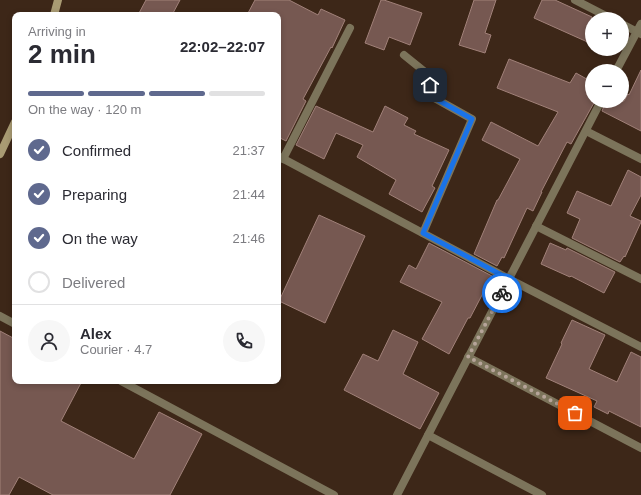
<!DOCTYPE html>
<html lang="en">
<head>
<meta charset="utf-8">
<style>
  body { margin:0; font-family:Helvetica,sans-serif; background:#f7f7f7; color:#2b2b33; height:100vh; display:flex; flex-direction:column; font-size:15px; white-space:nowrap }
  * { box-sizing:border-box; margin:0 }
  p { font-size:13px; color:#7c7c81 }
  .icon { flex:none; width:22px; height:22px; fill:none; stroke:currentColor; stroke-width:2; stroke-linecap:round; stroke-linejoin:round }
  .map { position:relative; flex:1; overflow:hidden }
  .details { position:absolute; left:12px; top:12px; width:269px; height:372px; display:flex; flex-direction:column; background:#fff; border-radius:8px; box-shadow:0 2px 6px #0003 }
  .details>* { flex:none }
  .tools { position:absolute; left:585px; top:12px; display:grid; gap:8px }
  .tools a { display:grid; place-items:center; width:44px; height:44px; border-radius:50%; background:#fff; box-shadow:0 2px 6px #0003; font-size:20px }
  .pin { position:absolute; display:grid; place-items:center; width:34px; height:34px; color:#fff; margin:-17px; border-radius:8px; box-shadow:0 2px 6px #0006 }
  .courier { position:absolute; display:grid; place-items:center; width:40px; height:40px; margin:-20px; border:3px solid #1a73e8; border-radius:50%; background:#fff; color:#222; box-shadow:0 1px 5px #0007 }
  .head em { font-style:normal; font-weight:600 }
  .head div { display:flex; flex-direction:column-reverse }
  .head { display:flex; align-items:center; justify-content:space-between; height:68px; padding:0 16px }
  h1 { font-size:26px; font-weight:600; line-height:30px }
  .bar { display:grid; grid-template-columns:repeat(4,1fr); gap:6px 4px; align-content:center; height:48px; padding:0 16px }
  .bar i { height:5px; border-radius:3px; background:#e1e1e2 }
  .bar .selected { background:#5f698e }
  .bar p { grid-column:span 4 }
  .line { display:flex; align-items:center; gap:10px; padding:0 16px; border-top:1px solid #e1e1e2 }
  .line div { flex:1 }
  .round { display:grid; place-items:center; flex:none; width:42px; height:42px; border-radius:21px; background:#f7f7f7 }
  ol { padding:0 16px; list-style:none }
  li { display:flex; align-items:center; gap:12px; height:44px }
  li p { margin-inline-start:auto }
  li .icon { padding:4px; border-radius:50%; background:#5f698e; color:#fff; stroke-width:4 }
  li:last-child { color:#7c7c81 }
  li i { width:22px; height:22px; border:2px solid #e1e1e2; border-radius:50% }
  .map>svg:first-child { display:block }
</style>
</head>
<body>
<div class="map">
<svg width="641" height="495" viewBox="0 0 641 495">
  <rect width="100%" height="100%" fill="#3d2718"/>
  <g fill="#765851" stroke="#a18179">
    <polygon points="146,0 180,0 172,15 138,15"/>
    <polygon points="255,0 289,0 318,15 321,9 345,20 332,48 331,47 303,99 306,101 286,141 278,137 278,15 247,15"/>
    <polygon points="381,0 384,0 422,13 410,45 389,37 384,50 365,43"/>
    <polygon points="474,0 496,0 485,33 491,35 485,53 459,45"/>
    <polygon points="542,0 555,0 592,17 592,44 534,18"/>
    <polygon points="509,59 570,83 576,73 592,82 592,101 595,101 571,144 567,142 541,192 542,192 533,211 527,208 504,258 502,257 497,266 474,254 497,200 498,200 520,159 482,140 491,122 538,146 558,112 497,88"/>
    <polygon points="641,70 641,131 602,111 606,101 624,101 628,94 629,95"/>
    <polygon points="316,106 373,132 385,106 408,118 404,125 416,131 414,134 449,150 432,186 435,188 422,212 389,194 396,180 357,157 363,145 336,133 324,159 296,145"/>
    <polygon points="628,170 641,177 641,195 630,216 641,221 641,222 625,257 624,256 620,262 572,238 580,219 567,213 577,191 611,206"/>
    <polygon points="319,215 365,236 325,323 279,301"/>
    <polygon points="429,243 492,276 470,318 468,318 449,354 422,339 442,302 400,282 409,265 416,269"/>
    <polygon points="550,243 566,250 567,248 615,272 604,293 571,276 570,277 541,264"/>
    <polygon points="572,320 605,335 589,369 617,382 631,352 641,357 641,427 609,411 608,414 594,407 597,401 546,378 562,344 561,343"/>
    <polygon points="393,330 418,342 403,374 439,393 420,429 344,390 363,354 378,361"/>
    <polygon points="0,331 15,339 15,381 82,381 61,421 134,459 159,412 202,434 170,495 53,495 19,477 9,495 0,495"/>
  </g>
  <g fill="none" stroke-linecap="round" stroke-linejoin="round">
    <g stroke="#7c745b" stroke-width="8">
      <polyline points="575,0 612,19"/>
      <polyline points="622,24 641,34"/>
      <polyline points="404,55 430,76 429,95 472,119 423,233"/>
      <polyline points="616,71 641,24"/>
      <polyline points="586,131 641,159"/>
      <polyline points="278,156 509,279 641,347"/>
      <polyline points="283,159 350,28"/>
      <polyline points="536,226 641,279"/>
      <polyline points="0,316 15,324"/>
      <polyline points="468,357 641,448"/>
      <polyline points="121,381 334,495"/>
      <polyline points="428,435 542,495"/>
      <polyline points="397,495 601,101"/>
    </g>
    <g stroke="#a99b73" stroke-width="8">
      <polyline points="54,15 58,0"/>
      <polyline points="0,154 15,122"/>
    </g>
  </g>
  <g fill="none" stroke-linecap="round" stroke-linejoin="round">
    <polyline stroke="#b6a499" stroke-width="4" stroke-dasharray="0 7.2" points="502,293 468,357 575,413"/>
    <polyline stroke="#1a73e8" stroke-width="5" points="430,85 429,95 472,119 423,233 509,279 502,293"/>
  </g>
</svg>
<div class="tools">
<a>+</a>
<a>−</a>
</div>
<div class="pin" style="left:575px;top:413px;background:#ea580c"><svg class="icon" aria-label="bag" viewBox="0 0 24 24"><path d="M5 8h14l-1 12H6zM9 8a3 3 0 0 1 6 0"/></svg></div>
<div class="pin" style="left:430px;top:85px;background:#1f2937"><svg class="icon" aria-label="home" viewBox="0 0 24 24"><path d="M3 11l9-7 9 7M6 9v11h12V9"/></svg></div>
<div class="courier" style="left:502px;top:293px"><svg class="icon" aria-label="bike" viewBox="0 0 24 24"><circle cx="6" cy="16" r="4"/><circle cx="18" cy="16" r="4"/><path d="M6 16l4-8h5l3 8M10 8l3 8H6M13 5h3"/></svg></div>
<section class="details">
<div class="head"><div><h1>2 min</h1><p>Arriving in</p></div><em>22:02–22:07</em></div>
<div class="bar"><i class="selected"></i><i class="selected"></i><i class="selected"></i><i></i><p>On the way · 120 m</p></div>
<ol>
<li><svg class="icon" aria-label="check" viewBox="0 0 24 24"><path d="M5 12l5 5 9-10"/></svg>Confirmed<p>21:37</p></li>
<li><svg class="icon" aria-label="check" viewBox="0 0 24 24"><path d="M5 12l5 5 9-10"/></svg>Preparing<p>21:44</p></li>
<li><svg class="icon" aria-label="check" viewBox="0 0 24 24"><path d="M5 12l5 5 9-10"/></svg>On the way<p>21:46</p></li>
<li><i></i>Delivered</li>
</ol>
<div class="line" style="height:72px"><a class="round"><svg class="icon" aria-label="person" viewBox="0 0 24 24"><circle cx="12" cy="8" r="4"/><path d="M4 21q1-7 8-7t8 7"/></svg></a><div><b>Alex</b><p>Courier · 4.7</p></div><a class="round"><svg class="icon" aria-label="phone" viewBox="0 0 24 24"><path d="M5 4h4l2 5-3 2q2 4 5 5l2-3 5 2v4C11 20 4 13 5 4z"/></svg></a></div>
</section>
</div>
</body>
</html>
